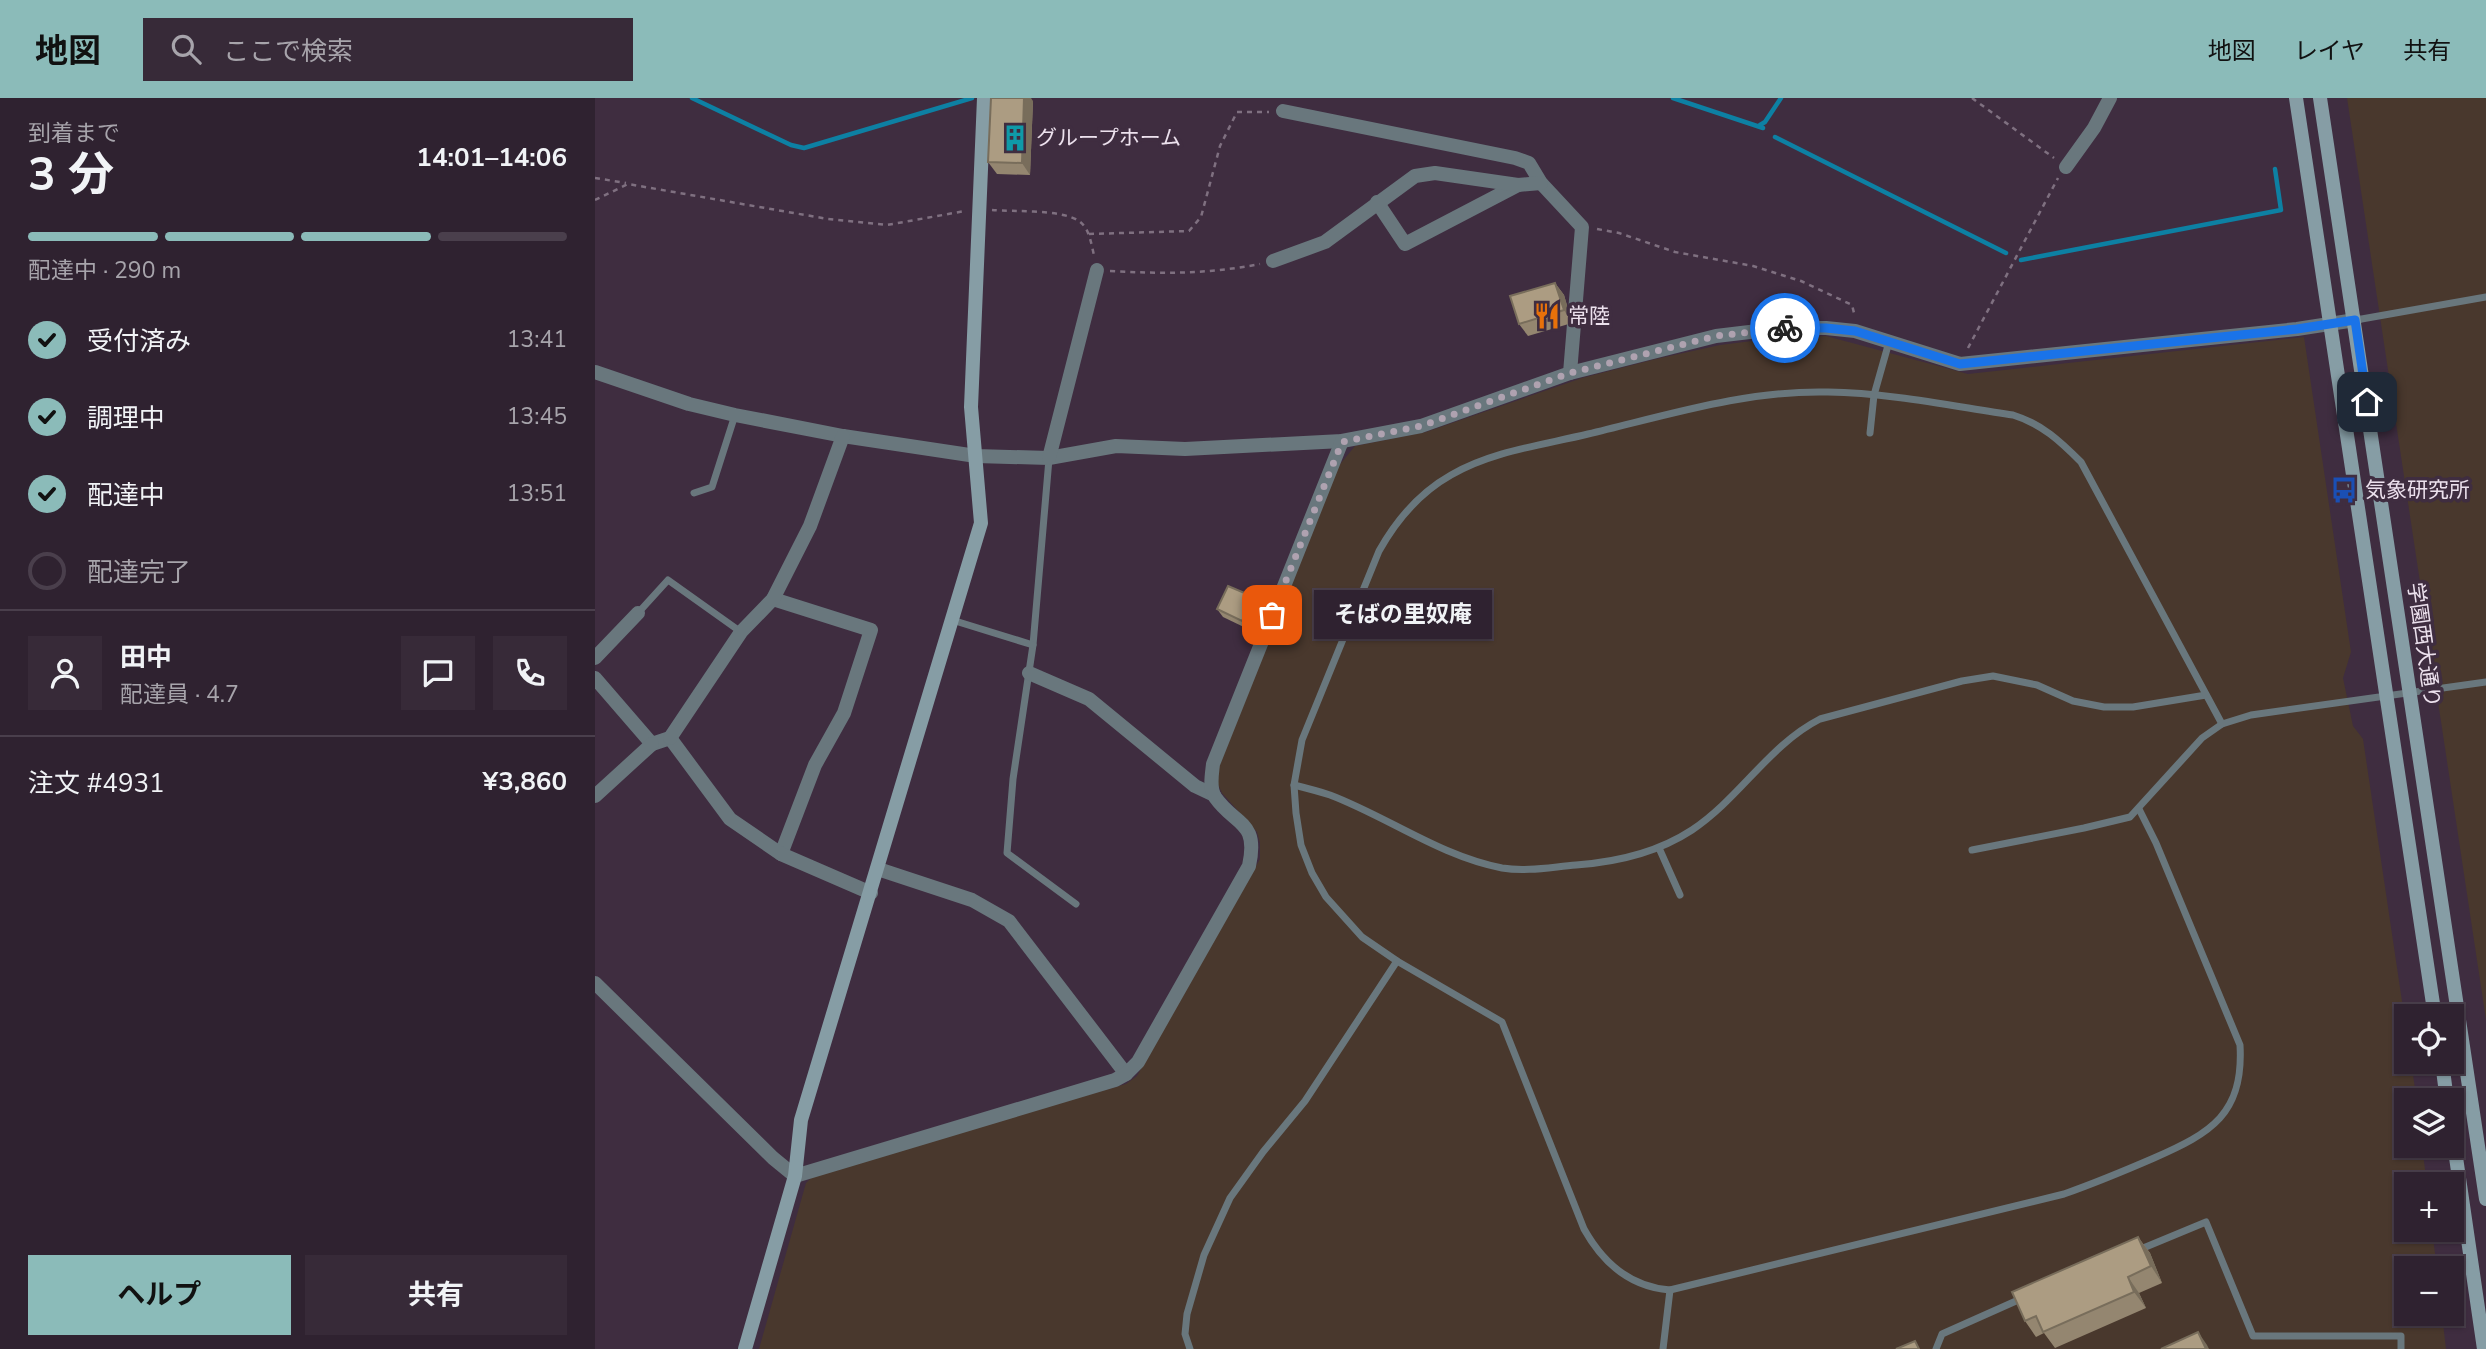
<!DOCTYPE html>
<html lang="ja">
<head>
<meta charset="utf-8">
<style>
  body { margin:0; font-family:"Nunito Sans","Noto Sans JP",sans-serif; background:#372a38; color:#f1f3f6; height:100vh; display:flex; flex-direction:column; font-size:26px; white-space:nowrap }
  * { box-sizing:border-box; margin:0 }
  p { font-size:23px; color:#a7a4ab }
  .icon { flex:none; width:38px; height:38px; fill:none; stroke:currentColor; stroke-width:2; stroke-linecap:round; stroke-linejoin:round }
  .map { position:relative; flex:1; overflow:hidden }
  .panel { display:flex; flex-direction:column; background:#2f2230; width:595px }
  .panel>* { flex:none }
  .fabs { position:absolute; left:1799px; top:906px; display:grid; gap:14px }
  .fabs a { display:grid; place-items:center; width:70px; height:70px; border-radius:0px; background:#2f2230; box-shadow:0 2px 5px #0004,0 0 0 2px #4a3f4c; font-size:35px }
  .pin { position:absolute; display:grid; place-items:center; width:60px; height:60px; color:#fff; margin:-30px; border-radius:14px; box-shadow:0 4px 10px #0006 }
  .courier { position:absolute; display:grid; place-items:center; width:70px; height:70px; margin:-35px; border:5px solid #1a73e8; border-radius:50%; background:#fff; color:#222; box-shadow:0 2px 9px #0007 }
  .bubble { position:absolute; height:49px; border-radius:0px; background:#2f2230; box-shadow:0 2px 5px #0004,0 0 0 2px #4a3f4c; font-size:23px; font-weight:700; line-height:49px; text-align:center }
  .overview em { font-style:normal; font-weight:700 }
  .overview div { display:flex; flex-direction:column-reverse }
  .overview { display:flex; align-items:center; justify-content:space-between; height:119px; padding:0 28px }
  h1 { font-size:46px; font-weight:700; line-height:52px }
  .bar { display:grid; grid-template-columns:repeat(4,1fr); gap:10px 7px; align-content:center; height:84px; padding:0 28px }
  .bar i { height:9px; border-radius:5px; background:#4a3f4c }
  .bar .selected { background:#8bbbb9 }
  .bar p { grid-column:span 4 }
  .line { display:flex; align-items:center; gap:18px; padding:0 28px; border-top:2px solid #4a3f4c }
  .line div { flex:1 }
  .round { display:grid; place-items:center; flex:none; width:74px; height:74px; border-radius:0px; background:#372a38 }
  ol { padding:0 28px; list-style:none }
  li { display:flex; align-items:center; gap:21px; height:77px }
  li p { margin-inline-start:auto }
  li .icon { padding:7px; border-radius:50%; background:#8bbbb9; color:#111; stroke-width:4 }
  li:last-child { color:#a7a4ab }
  li i { width:38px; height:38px; border:4px solid #4a3f4c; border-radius:50% }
  .button { display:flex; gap:14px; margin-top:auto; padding:14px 28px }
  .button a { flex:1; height:80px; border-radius:0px; background:#8bbbb9; color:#111; font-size:28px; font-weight:700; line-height:80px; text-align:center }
  .button a+a { background:#372a38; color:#f1f3f6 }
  header { display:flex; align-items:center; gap:42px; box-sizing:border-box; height:98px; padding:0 35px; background:#8bbbb9; color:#111 }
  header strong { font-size:33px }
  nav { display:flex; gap:38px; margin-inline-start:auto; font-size:24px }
  .search { width:490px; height:63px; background:#372a38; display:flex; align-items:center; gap:18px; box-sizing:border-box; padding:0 24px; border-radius:0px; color:#a7a4ab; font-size:26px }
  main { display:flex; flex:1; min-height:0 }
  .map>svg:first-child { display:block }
</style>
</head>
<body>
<header>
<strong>地図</strong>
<div class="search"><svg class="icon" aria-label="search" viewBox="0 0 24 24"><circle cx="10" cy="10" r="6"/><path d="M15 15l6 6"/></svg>ここで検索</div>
<nav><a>地図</a><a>レイヤ</a><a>共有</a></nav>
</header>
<main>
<section class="panel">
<div class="overview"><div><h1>3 分</h1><p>到着まで</p></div><em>14:01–14:06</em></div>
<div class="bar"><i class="selected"></i><i class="selected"></i><i class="selected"></i><i></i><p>配達中 · 290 m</p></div>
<ol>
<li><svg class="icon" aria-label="check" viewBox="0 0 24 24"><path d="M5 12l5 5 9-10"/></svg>受付済み<p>13:41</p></li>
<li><svg class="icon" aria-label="check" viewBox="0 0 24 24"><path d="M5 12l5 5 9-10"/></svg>調理中<p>13:45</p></li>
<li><svg class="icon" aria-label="check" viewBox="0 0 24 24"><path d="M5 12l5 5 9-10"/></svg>配達中<p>13:51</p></li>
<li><i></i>配達完了</li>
</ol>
<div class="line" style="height:126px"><a class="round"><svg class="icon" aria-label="person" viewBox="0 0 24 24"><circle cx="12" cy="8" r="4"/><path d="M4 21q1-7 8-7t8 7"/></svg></a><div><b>田中</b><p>配達員 · 4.7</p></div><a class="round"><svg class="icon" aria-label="chat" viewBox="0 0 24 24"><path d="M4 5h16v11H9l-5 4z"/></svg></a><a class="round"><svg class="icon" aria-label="phone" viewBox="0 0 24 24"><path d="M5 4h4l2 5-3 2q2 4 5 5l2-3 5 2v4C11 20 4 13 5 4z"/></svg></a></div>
<div class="line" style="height:91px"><div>注文 #4931</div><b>¥3,860</b></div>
<div class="button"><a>ヘルプ</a><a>共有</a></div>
</section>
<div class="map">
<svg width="1891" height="1251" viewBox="0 0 1891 1251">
  <rect width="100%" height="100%" fill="#3f2d40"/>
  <g fill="#49382d">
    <polygon points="1752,0 1891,0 1891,922"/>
    <polygon points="1231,238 1373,276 1709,239 1756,554 1748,580 1758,628 1768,641 1811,930 1811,964 1816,964 1821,997 1822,1003 1811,1003 1811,1048 1827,1048 1832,1087 1811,1087 1811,1132 1837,1132 1842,1171 1811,1171 1811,1216 1847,1216 1851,1251 164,1251 211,1085 221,1075 531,986 542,978 665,761 665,745 662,734 627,695 621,682 622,668 742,370 760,348 831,334 987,280 1061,261 1125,247 1190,239"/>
  </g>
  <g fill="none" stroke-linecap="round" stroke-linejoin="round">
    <g stroke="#0d80a3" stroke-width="4.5">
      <polyline points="97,0 196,47 209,50 377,0"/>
      <polyline points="1078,0 1168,30"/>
      <polyline points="1165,27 1170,24 1186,0"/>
      <polyline points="1180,39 1411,155"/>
      <polyline points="1426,162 1686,112 1680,71"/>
    </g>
    <g stroke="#7f7080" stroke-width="2.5" stroke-dasharray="5 5" stroke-linecap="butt">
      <polyline points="1377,0 1459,60"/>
      <polyline points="0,80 31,85"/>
      <polyline points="0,102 33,86 233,121 292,127 370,113"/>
      <path d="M397,112C419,114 466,111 484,123C495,131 496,146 499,157"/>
      <polyline points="1002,131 1024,135 1080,154 1158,168 1206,183 1257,207 1260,219"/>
      <polyline points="494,136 594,133 606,119 625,48 642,14 674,14"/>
      <path d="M515,173C568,176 613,176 665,166"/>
      <polyline points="1373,250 1463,80"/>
    </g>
    <g stroke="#69777d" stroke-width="7">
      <polyline points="1761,222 1891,199"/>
      <polyline points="1275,335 1279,297 1294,244"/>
      <polyline points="454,361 438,547 418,681 412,755 481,806"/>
      <polyline points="99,395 117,389 140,317"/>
      <polyline points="43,515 73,482 146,534"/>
      <polyline points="357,522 438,547"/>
      <path d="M699,687C711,690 723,693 735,697C793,719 845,758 907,770C932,774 956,769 981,767C1023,764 1062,755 1097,732C1145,700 1174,647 1225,621L1367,583L1398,578L1442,587L1478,603L1509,609H1538L1611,597"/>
      <path d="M1544,711L1561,745L1645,947C1649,1016 1616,1035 1559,1060C1529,1073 1500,1085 1469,1096L1075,1192C1035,1189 1008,1165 989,1131L907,924L802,863L767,839L731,799L717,775L706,747L701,715L699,687L707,642L784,453C802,421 824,395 856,377C897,353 948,347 993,336C1073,317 1151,292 1233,294C1295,295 1357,308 1418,317C1447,326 1465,343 1486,364L1627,626"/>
      <polyline points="1064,750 1085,797"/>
      <polyline points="1377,752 1489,730 1535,719 1607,640 1627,626 1656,617 1891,584"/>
      <polyline points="1541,1153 1611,1124 1658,1238 1806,1238 1806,1251"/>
      <polyline points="595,1251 590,1236 592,1216 609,1157 635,1100 668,1054 710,1003 802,863"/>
      <polyline points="1068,1251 1075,1192"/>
      <polyline points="1341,1251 1347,1236 1430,1199"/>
    </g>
    <g stroke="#69777d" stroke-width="14">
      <polyline points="688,13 920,60 934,65 946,85 987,129 975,275"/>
      <polyline points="1471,69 1499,30 1515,0"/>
      <polyline points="782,104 810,146 923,87"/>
      <polyline points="678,163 730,144 820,78 840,75 923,87 946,85"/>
      <polyline points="0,274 94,306 140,317 248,338 381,358 454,360 521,348 590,351 747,343 826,328 975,275 1121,238 1188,230 1231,230 1260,233 1365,266 1702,231 1760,222"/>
      <polyline points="454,360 502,172"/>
      <polyline points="178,501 276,532 249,615 220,667 186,756"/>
      <polyline points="0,560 43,515"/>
      <polyline points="434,575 494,601 600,688 619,697"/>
      <polyline points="0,580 57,646 75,640 135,721 186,756 276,795"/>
      <polyline points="75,640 146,534 178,501 215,428 248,338"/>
      <polyline points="0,698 57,646"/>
      <polyline points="283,771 377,802 414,823 531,976"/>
      <path d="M0,885L178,1060L200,1078L520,982L531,976L543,964L654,768C664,722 640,728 620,699C614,690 617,676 618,666L747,343"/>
    </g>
    <g stroke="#869da5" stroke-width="14">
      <polyline points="1701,0 1840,919"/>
      <polyline points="1725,0 1891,1101"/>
      <polyline points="1847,964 1852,1003"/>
      <polyline points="1857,1032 1889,1251"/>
      <polyline points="150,1251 200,1078 206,1022 386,425 376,309 389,0"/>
    </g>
  </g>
  <g fill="#948670">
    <polygon points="438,3 435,77 402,76 393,64"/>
    <polygon points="960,185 969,197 977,225 933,238 924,226"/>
    <polygon points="665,507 653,531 628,519 622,511"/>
    <polygon points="1543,1139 1555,1155 1567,1185 1544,1195 1551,1210 1460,1250 1449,1235 1441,1239 1430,1223"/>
  </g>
  <g fill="#786d5b">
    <polygon points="429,0 436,0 438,3 435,77 427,65"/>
    <polygon points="960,185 969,197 977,225 969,212"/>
    <polygon points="659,499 665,507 653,531 647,523"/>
    <polygon points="1543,1139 1555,1155 1567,1185 1556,1168"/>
    <polygon points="1533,1179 1544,1195 1551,1210 1539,1194"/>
    <polygon points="1603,1234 1612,1247 1614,1251 1611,1251"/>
  </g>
  <g fill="#ac9c82" stroke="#786d5b" stroke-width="2">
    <polygon points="396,0 429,0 427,65 393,64"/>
    <polygon points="960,185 969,212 924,226 915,198"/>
    <polygon points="633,488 659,499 647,523 622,511"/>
    <polygon points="1543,1139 1556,1168 1533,1179 1539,1194 1448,1234 1441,1218 1430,1223 1417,1194"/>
    <polygon points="1603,1234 1611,1251 1566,1251"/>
    <polygon points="1320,1243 1324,1251 1301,1251"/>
  </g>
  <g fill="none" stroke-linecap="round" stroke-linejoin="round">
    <polyline stroke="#afa2b0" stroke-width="7" stroke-dasharray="0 12.6" points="677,517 747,344 826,328 975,275 1121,238 1190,230"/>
    <polyline stroke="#1a73e8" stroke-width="9" points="1190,230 1231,230 1260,233 1365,266 1702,231 1760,222 1772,304"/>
  </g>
  <defs>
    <g id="building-bare" transform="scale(2.1)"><path d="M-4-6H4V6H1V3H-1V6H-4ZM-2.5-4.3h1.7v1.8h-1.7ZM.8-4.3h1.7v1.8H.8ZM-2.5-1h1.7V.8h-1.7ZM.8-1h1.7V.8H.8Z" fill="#0f9aa8" stroke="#3f2d40" stroke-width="2.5" paint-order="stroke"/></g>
    <g id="restaurant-bare" transform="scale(2.1)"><path d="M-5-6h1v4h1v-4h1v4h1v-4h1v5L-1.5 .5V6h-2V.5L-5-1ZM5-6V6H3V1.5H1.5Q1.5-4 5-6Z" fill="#e8710a" stroke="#3f2d40" stroke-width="2.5" paint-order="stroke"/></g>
    <g id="bus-bare" transform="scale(2.1)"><path d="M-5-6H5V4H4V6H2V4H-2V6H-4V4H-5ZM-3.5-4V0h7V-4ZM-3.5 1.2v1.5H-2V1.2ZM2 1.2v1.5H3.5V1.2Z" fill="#1a4fb4" stroke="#3f2d40" stroke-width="2.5" paint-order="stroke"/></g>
  </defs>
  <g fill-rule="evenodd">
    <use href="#building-bare" x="420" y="40"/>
    <use href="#restaurant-bare" x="952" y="218"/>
    <use href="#bus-bare" x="1749" y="392"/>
  </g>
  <g text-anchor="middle" stroke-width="7" stroke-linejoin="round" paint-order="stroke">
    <g font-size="21" fill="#ece1ed" stroke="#3f2d40" text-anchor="start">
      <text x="441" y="47">グループホーム</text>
      <text x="973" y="225">常陸</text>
      <text x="1770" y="399">気象研究所</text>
    </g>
    <g font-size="21" fill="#ece1ed" stroke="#3f2d40">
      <text transform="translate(1829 547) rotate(82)" y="7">学園西大通り</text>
    </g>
  </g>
</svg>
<div class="fabs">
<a><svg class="icon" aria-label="locate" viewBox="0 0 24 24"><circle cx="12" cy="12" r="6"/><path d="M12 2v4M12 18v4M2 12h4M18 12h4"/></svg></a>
<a><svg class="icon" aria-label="layers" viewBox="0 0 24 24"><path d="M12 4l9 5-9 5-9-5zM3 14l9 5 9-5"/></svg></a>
<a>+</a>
<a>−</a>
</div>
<div class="pin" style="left:677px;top:517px;background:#ea580c"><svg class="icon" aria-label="bag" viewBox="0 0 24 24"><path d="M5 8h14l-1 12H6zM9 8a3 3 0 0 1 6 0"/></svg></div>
<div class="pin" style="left:1772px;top:304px;background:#1f2937"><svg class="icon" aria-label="home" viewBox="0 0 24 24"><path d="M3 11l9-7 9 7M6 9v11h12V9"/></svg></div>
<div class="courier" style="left:1190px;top:230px"><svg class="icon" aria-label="bike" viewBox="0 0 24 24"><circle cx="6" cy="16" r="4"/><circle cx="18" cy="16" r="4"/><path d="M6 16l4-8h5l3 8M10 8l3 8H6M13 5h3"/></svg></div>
<div class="bubble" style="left:719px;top:492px;width:178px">そばの里奴庵</div>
</div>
</main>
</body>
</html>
